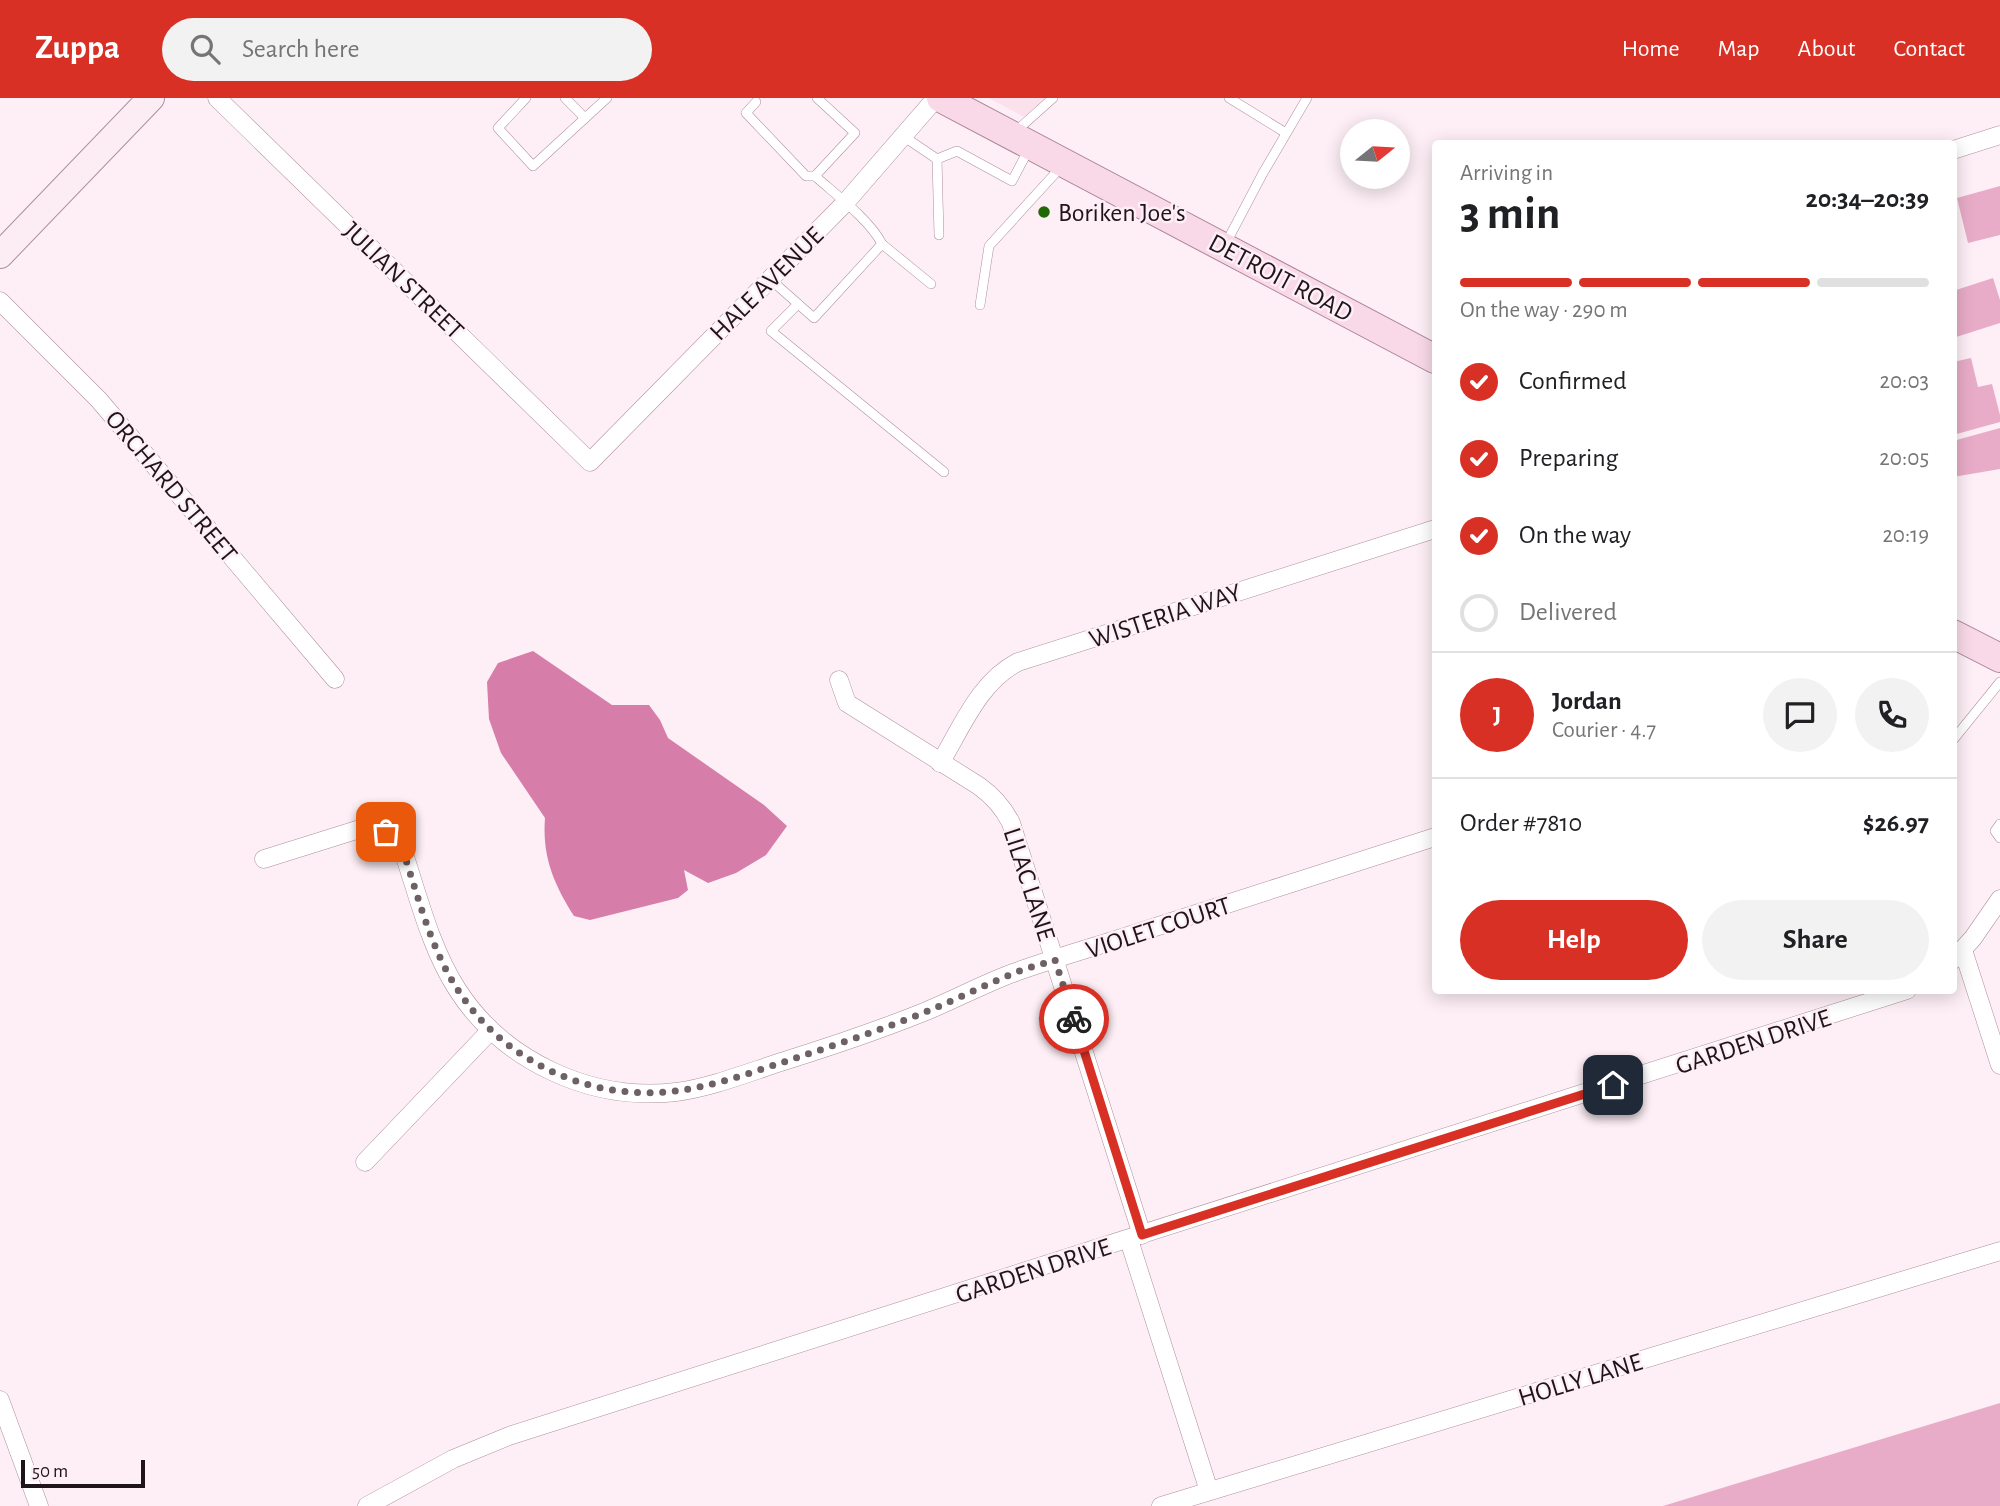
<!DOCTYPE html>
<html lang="en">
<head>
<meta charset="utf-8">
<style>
  body { margin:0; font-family:"Alegreya Sans",sans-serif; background:#f2f2f2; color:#202124; height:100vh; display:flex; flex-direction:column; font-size:26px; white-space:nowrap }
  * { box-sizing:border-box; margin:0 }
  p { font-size:23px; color:#757577 }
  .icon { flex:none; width:38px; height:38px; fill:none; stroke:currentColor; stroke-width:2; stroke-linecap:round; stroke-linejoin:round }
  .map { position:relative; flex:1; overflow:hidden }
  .side { position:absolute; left:1432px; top:42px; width:525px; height:854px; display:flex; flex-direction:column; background:#fff; border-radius:7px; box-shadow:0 4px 18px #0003 }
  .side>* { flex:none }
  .needle { width:46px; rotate:72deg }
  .fabs { position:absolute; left:1340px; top:21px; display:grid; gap:14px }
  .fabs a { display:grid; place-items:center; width:70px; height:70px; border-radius:50%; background:#fff; box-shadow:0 4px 18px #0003; font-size:35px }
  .scale { position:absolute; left:21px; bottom:18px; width:124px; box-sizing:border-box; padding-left:7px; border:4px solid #1f1419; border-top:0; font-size:19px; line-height:24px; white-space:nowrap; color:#1f1419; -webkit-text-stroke:5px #fdeff5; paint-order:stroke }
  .pin { position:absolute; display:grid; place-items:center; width:60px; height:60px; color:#fff; margin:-30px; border-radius:14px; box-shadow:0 4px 10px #0006 }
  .courier { position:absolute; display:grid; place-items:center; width:70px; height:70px; margin:-35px; border:5px solid #d93025; border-radius:50%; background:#fff; color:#222; box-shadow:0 2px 9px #0007 }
  .headline em { font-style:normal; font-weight:700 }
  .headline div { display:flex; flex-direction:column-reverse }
  .headline { display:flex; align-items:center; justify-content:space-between; height:119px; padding:0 28px }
  h1 { font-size:46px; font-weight:700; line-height:52px }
  .bar { display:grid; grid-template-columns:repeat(4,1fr); gap:10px 7px; align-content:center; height:84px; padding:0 28px }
  .bar i { height:9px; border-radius:5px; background:#e0e0e0 }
  .bar .current { background:#d93025 }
  .bar p { grid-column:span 4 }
  .line { display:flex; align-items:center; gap:18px; padding:0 28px; border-top:2px solid #e0e0e0 }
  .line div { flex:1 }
  .round { display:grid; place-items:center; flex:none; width:74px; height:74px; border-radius:37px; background:#f2f2f2 }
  ol { padding:0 28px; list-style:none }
  li { display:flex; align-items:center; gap:21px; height:77px }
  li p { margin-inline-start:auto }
  li .icon { padding:7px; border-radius:50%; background:#d93025; color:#fff; stroke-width:4 }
  li:last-child { color:#757577 }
  li i { width:38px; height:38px; border:4px solid #e0e0e0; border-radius:50% }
  .button { display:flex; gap:14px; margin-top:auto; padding:14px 28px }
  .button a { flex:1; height:80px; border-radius:42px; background:#d93025; color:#fff; font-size:28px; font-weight:700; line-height:80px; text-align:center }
  .button a+a { background:#f2f2f2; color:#202124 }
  header { display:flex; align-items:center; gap:42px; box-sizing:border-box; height:98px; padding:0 35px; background:#d93025; color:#fff }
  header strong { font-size:33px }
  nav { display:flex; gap:38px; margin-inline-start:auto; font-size:24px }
  .search { width:490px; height:63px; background:#f2f2f2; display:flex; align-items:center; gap:18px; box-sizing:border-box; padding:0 24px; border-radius:38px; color:#757577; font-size:26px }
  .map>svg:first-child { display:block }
</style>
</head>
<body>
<header>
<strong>Zuppa</strong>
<div class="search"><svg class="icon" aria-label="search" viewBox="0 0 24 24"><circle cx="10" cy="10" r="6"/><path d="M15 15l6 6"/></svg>Search here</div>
<nav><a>Home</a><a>Map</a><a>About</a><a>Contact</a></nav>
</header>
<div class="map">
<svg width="2000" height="1408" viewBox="0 0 2000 1408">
  <rect width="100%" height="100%" fill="#fdeff5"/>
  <polygon fill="#fae1ec" points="989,0 1045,0 1024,19"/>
  <g fill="#e9acc8">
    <polygon points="2000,88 2000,137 1968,145 1957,100"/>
    <polygon points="1993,180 2000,202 2000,225 1953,240 1953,193"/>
    <polygon points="1971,260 1978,289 1992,286 2000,317 2000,324 1953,337 1953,264"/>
    <polygon points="2000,330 2000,371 1953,379 1953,343"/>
    <polygon points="2000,1305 2000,1408 1663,1408"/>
  </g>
  <path fill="#d67da9" d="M533,553L612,607H649L660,622L668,640L764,707L787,728L766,757L736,775L708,785L684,772L688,792L678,800L590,822L574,818C554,786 542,759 545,720L501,655L489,621L487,584L498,565Z"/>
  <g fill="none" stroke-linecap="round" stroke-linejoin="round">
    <g stroke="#ae8f9d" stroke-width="10">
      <g id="lane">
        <polyline points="526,0 498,30 533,68 607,0"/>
        <polyline points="565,0 585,20"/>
        <path d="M817,0L855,35L815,78C835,96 870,122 882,146L931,186"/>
        <polyline points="1229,0 1286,35"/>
        <polyline points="756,4 746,15 806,78 815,78"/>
        <polyline points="1015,34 1053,0"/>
        <polyline points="903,38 937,61 957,53 1012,83 1030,49"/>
        <polyline points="937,61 939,137"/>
        <polyline points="1225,147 1263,75 1307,0"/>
        <polyline points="770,181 814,220 882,146"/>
        <polyline points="798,206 771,233 944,374"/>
        <polyline points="980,207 989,148 1062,68"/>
        <polyline points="1953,642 2000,584"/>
        <polyline points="2000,726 1995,733 2000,740"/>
      </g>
    </g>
    <g stroke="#ae8f9d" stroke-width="19">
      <g id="street">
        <polyline points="217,0 590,364 845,105 936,0"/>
        <polyline points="1953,52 2000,37"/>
        <polyline points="0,203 99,302 335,581"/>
        <path d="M839,582L847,605L979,688C993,698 1003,709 1011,725L1142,1137"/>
        <path d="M940,665C962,629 979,584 1018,564L1435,431"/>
        <path d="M264,761L363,730C381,731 392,735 402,750C418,797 430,849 457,891C503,963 591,1004 676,994C712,989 747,975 781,964C829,949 877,933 924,914C954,902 983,886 1013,875C1057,859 1102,847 1146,832C1242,801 1339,770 1435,739"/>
        <polyline points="1963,852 2000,967"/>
        <polyline points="1953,862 1973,840 2000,801"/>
        <polyline points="365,1064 491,932"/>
        <polyline points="1129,1142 1209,1393"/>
        <polyline points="0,1302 39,1408"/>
        <polyline points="367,1408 453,1361 509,1338 1907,892"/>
        <polyline points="1161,1408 2000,1153"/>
      </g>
    </g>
    <g stroke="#ae8f9d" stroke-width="28">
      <polyline id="secondary" points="0,157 151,0"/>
    </g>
    <g stroke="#aa8394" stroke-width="30">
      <g id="primary">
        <polyline points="941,0 1435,261"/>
        <polyline points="1953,536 2000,560"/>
      </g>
    </g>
    <use href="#lane" stroke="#fff" stroke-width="9"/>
    <use href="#street" stroke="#fff" stroke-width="18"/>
    <use href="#secondary" stroke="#fcecf3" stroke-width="26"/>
    <use href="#primary" stroke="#f9d9e7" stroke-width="28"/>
  </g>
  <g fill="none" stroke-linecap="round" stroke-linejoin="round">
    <path stroke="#6d6166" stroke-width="7" stroke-dasharray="0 12.6" d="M386,734L396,742L402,750C418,797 430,850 458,892C504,964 591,1004 676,993C716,988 755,973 793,961C838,946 884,931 928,913C955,902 982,888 1010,877C1024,870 1040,867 1055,862L1074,921"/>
    <polyline stroke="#d93025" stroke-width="9" points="1074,921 1142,1137 1613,987"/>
  </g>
  <circle fill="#206906" stroke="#fdeff5" stroke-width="2.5" cx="1044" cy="114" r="7"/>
  <g text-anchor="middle" stroke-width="5" stroke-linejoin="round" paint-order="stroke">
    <g font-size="26" fill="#1f1419" stroke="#fdeff5" text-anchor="start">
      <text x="1058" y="123">Boriken Joe's</text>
    </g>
    <g font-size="26" fill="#1f1419" stroke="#fdeff5">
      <text transform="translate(1281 179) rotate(28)" y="9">DETROIT ROAD</text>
      <text transform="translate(404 182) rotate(44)" y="9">JULIAN STREET</text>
      <text transform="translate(766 185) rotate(-45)" y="9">HALE AVENUE</text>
      <text transform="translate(172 388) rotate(50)" y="9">ORCHARD STREET</text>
      <text transform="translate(1165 517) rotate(-18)" y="9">WISTERIA WAY</text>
      <text transform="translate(1030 786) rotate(72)" y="9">LILAC LANE</text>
      <text transform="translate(1158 829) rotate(-18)" y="9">VIOLET COURT</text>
      <text transform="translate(1753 943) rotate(-18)" y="9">GARDEN DRIVE</text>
      <text transform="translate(1033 1172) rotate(-18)" y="9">GARDEN DRIVE</text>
      <text transform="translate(1580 1281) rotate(-17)" y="9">HOLLY LANE</text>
    </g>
  </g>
</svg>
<div class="fabs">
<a><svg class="needle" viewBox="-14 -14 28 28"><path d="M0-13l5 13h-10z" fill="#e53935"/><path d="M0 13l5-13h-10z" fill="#757577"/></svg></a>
</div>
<div class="scale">50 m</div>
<div class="pin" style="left:386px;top:734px;background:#ea580c"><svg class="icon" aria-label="bag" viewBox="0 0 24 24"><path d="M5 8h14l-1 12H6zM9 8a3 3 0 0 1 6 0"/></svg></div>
<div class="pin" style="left:1613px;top:987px;background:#1f2937"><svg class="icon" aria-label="home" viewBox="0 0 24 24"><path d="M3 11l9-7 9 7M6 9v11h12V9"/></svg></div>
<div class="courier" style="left:1074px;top:921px"><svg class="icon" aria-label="bike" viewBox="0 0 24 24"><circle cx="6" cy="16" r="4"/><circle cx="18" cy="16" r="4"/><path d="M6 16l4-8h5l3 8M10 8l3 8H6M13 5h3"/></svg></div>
<section class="side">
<div class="headline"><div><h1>3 min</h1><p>Arriving in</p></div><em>20:34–20:39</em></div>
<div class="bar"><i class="current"></i><i class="current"></i><i class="current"></i><i></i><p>On the way · 290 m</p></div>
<ol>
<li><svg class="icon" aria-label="check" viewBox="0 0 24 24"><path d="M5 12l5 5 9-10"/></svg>Confirmed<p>20:03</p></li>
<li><svg class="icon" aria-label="check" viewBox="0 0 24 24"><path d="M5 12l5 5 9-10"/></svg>Preparing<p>20:05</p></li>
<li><svg class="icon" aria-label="check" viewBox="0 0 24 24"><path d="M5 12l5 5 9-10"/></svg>On the way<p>20:19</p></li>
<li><i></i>Delivered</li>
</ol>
<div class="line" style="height:126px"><b class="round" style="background:#d93025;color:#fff">J</b><div><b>Jordan</b><p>Courier · 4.7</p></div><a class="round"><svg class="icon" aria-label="chat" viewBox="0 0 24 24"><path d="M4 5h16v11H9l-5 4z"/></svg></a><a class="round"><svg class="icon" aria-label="phone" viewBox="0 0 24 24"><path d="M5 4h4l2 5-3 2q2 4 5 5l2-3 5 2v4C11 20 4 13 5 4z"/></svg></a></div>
<div class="line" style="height:91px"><div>Order #7810</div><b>$26.97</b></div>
<div class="button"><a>Help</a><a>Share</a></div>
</section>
</div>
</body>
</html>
